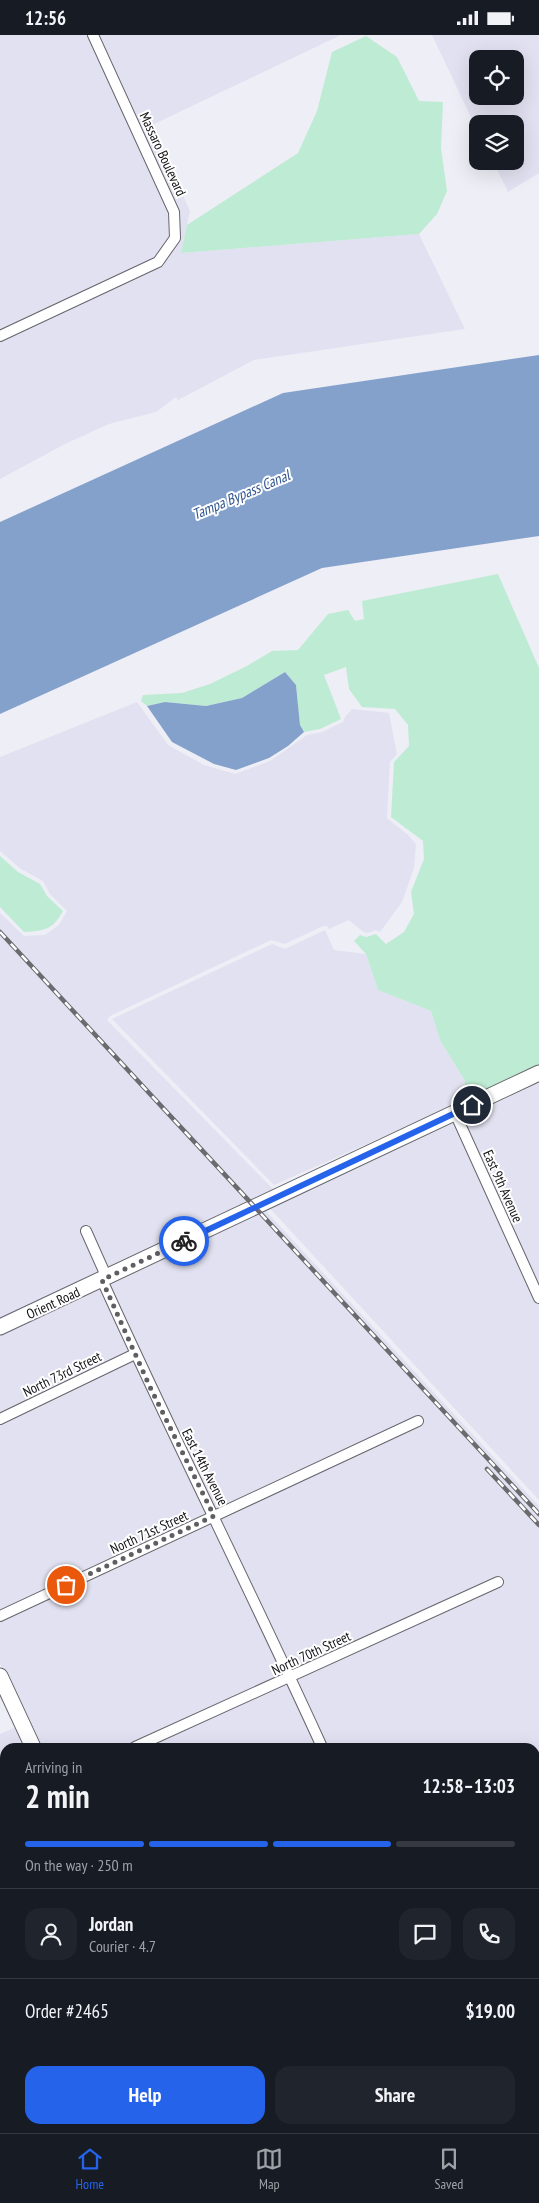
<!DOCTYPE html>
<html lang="en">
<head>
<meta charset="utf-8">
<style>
  body { margin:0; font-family:"PT Sans Narrow",sans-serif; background:#20242c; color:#f1f3f6; height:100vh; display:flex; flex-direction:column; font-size:19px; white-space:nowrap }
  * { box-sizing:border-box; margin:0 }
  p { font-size:16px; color:#9ea1a6 }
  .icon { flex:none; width:28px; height:28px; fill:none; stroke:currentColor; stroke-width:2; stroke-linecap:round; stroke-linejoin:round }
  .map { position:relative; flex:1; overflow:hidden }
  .sheet { position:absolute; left:0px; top:1708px; width:540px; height:391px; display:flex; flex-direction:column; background:#171b24; border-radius:15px 15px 0 0; box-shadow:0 5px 20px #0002 }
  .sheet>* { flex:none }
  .controls { position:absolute; left:469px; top:15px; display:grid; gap:10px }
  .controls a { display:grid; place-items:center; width:55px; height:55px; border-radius:10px; background:#171b24; box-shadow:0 5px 20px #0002; font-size:25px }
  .pin { position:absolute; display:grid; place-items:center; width:42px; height:42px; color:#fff; margin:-21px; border:2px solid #fff; border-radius:50%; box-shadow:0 1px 5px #0007 }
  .courier { position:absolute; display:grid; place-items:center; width:50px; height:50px; margin:-25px; border:4px solid #2563eb; border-radius:50%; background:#fff; color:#222; box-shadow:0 1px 6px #0007 }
  .summary em { font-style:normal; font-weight:700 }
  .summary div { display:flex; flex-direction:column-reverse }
  .summary { display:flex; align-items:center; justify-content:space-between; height:85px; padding:0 25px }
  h1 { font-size:32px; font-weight:700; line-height:38px }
  .bar { display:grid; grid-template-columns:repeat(4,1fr); gap:8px 5px; align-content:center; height:60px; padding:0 25px }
  .bar i { height:6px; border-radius:4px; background:#363941 }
  .bar .selected { background:#2563eb }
  .bar p { grid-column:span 4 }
  .line { display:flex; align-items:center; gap:12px; padding:0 25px; border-top:1px solid #363941 }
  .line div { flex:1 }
  .round { display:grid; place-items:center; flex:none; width:52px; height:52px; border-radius:15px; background:#20242c }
  .action { display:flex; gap:10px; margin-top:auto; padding:10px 25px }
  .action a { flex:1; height:58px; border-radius:15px; background:#2563eb; color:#fff; font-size:20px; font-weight:700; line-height:58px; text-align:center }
  .action a+a { background:#20242c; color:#f1f3f6 }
  .status { display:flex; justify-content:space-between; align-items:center; height:35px; padding:0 25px; background:#171b24; direction:ltr }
  .status svg { height:14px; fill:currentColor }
  .tab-bar { display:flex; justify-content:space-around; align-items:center; height:70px; border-top:1px solid #363941; background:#171b24; font-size:14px; color:#9ea1a6 }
  .tab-bar a { display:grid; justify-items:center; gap:2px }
  .tab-bar .selected { color:#2563eb }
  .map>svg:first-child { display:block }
</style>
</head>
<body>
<div class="status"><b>12:56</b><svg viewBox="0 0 49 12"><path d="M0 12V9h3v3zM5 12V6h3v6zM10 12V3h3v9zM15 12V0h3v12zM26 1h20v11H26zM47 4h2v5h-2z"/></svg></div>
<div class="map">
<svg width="539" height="2098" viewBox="0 0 539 2098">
  <rect width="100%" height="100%" fill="#eeeef6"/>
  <g fill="#e2e1f1" fill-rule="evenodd">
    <polygon points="0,0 88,0 170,178 170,202 155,223 0,297"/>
    <polygon points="99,0 341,0 152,90 190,176 181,218 419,199 465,294 254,325 178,365 176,362 156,377 109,389 67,408 0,444 0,306 160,231 180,202 179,175"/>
    <path d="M432,0H539V138L508,157L493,126H515V89H478L477,95ZM478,24H515V61H478Z"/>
    <polygon points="137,667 168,710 204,730 235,739 270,726 307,700 322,697 343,687 345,682 352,674 389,678 397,719 390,727 387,783 408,800 416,809 414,833 402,867 380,897 376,895 367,898 362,896 349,885 329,894 327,891 323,891 285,909 271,905 110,981 107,985 273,1154 375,1110 109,1237 89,1190 80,1194 100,1241 0,1287 0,878 24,901 45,900 59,890 67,876 50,859 43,846 21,834 0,816 0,722"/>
    <polygon points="325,895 334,915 366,919 378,955 431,976 440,1005 465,1046 462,1067 274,1150 112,984 272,909 285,914"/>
    <polygon points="539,1048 539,1465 265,1168 461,1084"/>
    <polygon points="264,1174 539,1471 539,2098 504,2098 502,2094 535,2094 535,1712 328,1712 297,1644 504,1549 501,1541 293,1636 221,1483 424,1388 420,1380 217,1475 154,1350 108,1247"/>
    <polygon points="99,1251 129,1318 0,1379 0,1297"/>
    <polygon points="133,1326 208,1479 0,1576 0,1389"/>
    <polygon points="212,1487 284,1640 124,1712 39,1712 0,1629 0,1586"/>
    <polygon points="288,1648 317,1712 145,1712"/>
    <polygon points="18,1691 28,1712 5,1712 5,1867 0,1869 0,1699"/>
    <polygon points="124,2094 205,2094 207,2098 126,2098"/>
    <polygon points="216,2094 491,2094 493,2098 218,2098"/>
  </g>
  <g fill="#beebd3">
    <polygon points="366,1 397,22 419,66 443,67 441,113 447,156 437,179 419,199 181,218 187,190 298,118 317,76 332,17"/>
    <polygon points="498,539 539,633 539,1031 462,1067 465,1046 440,1005 431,976 378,955 366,919 354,906 360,900 366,902 376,899 386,909 404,897 414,879 411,857 424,824 423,806 391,782 394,727 409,711 408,690 395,674 362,672 349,654 346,632 324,640 341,684 320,694 304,697 300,690 296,650 285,637 242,663 206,671 165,667 147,671 141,666 143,660 182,658 210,649 247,631 272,616 298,615 328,579 348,575 355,586 364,584 362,566"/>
    <path d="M0,821L18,837L40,849L47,861L63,876C53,894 45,896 24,897L0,872Z"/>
  </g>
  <g fill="#84a1cc">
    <polygon points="539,320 539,501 322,533 0,679 0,487 283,358"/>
    <polygon points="285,637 296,650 300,690 304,697 288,711 269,723 236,735 214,729 172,707 147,671 165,667 206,671 242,663"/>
  </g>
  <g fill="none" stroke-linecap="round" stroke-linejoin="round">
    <g stroke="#65656c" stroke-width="12">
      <g id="street">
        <polyline points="0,301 158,227 175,203 174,177 93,0"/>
        <polyline points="455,1078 539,1263"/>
        <polyline points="86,1196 107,1243"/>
        <path d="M102,1245C173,1402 251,1556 322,1712"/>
        <polyline points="0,1384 135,1319"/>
        <polyline points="0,1581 418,1386"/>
        <polyline points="135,1712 498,1547"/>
        <polyline points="0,1920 5,1917"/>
        <polyline points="0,2060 5,2056"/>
        <polyline points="497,2094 499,2098"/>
      </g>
    </g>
    <g stroke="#65656c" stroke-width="17">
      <g id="secondary">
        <polyline points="0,1292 539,1038"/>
        <polyline points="0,1641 33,1712"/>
        <polyline points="211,2094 212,2098"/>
      </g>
    </g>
    <use href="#street" stroke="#fff" stroke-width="10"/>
    <use href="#secondary" stroke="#fff" stroke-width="15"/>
    <g stroke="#6a6a6f" stroke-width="4.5">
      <g id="rail">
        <polyline points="0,897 539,1479"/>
        <polyline points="487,1434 539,1490"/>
      </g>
    </g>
    <use href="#rail" stroke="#fff" stroke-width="2.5" stroke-dasharray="8" stroke-linecap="butt"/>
  </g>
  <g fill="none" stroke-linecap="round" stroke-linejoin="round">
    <polyline stroke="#5e5e63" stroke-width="5" stroke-dasharray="0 9" points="66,1550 214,1481 150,1352 102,1245 184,1206"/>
    <polyline stroke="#2563eb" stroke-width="6" points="184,1206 472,1070"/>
  </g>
  <g text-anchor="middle" stroke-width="4" stroke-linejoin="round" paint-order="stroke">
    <g font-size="14" fill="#111114" stroke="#fff">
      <text transform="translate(163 119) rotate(65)" y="5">Massaro Boulevard</text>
      <text transform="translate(503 1151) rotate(66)" y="5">East 9th Avenue</text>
      <text transform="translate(53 1268) rotate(-25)" y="5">Orient Road</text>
      <text transform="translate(62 1339) rotate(-26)" y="5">North 73rd Street</text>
      <text transform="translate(205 1432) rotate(63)" y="5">East 14th Avenue</text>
      <text transform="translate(149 1497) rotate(-25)" y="5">North 71st Street</text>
      <text transform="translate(311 1618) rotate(-25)" y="5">North 70th Street</text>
    </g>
    <g font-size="15" font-style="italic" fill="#30558d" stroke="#fff">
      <text transform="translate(241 460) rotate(-23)" y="5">Tampa Bypass Canal</text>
    </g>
  </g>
</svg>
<div class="controls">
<a><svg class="icon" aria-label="locate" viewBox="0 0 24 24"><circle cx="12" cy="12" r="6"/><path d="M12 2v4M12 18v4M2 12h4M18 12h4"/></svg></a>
<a><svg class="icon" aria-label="layers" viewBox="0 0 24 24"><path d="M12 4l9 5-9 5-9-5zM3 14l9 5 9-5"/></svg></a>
</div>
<div class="pin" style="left:66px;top:1550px;background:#ea580c"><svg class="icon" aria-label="bag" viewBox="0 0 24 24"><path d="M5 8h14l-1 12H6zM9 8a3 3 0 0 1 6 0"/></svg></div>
<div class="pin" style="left:472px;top:1070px;background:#1f2937"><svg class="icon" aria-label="home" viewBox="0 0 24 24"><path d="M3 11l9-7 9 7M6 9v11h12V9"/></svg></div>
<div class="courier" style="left:184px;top:1206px"><svg class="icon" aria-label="bike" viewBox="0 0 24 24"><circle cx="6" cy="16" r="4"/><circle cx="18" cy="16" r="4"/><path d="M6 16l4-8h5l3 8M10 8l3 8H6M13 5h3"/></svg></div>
<section class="sheet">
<div class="summary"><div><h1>2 min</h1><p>Arriving in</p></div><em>12:58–13:03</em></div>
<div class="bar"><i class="selected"></i><i class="selected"></i><i class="selected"></i><i></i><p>On the way · 250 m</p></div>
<div class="line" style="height:90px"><a class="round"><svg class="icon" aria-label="person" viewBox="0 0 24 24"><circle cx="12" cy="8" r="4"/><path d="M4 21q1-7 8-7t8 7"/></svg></a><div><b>Jordan</b><p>Courier · 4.7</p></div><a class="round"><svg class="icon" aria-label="chat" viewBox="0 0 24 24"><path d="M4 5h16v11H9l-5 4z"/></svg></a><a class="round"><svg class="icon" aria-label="phone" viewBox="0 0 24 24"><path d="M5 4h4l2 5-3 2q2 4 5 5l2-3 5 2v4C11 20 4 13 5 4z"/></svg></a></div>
<div class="line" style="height:65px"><div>Order #2465</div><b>$19.00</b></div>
<div class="action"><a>Help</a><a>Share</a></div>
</section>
</div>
<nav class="tab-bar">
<a class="selected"><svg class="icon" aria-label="home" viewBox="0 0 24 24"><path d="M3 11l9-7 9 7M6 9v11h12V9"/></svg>Home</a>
<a><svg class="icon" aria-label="map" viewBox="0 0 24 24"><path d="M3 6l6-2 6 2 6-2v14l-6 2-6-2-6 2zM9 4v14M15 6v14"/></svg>Map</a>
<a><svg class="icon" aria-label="saved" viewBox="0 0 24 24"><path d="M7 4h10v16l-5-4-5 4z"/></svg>Saved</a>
</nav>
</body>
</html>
